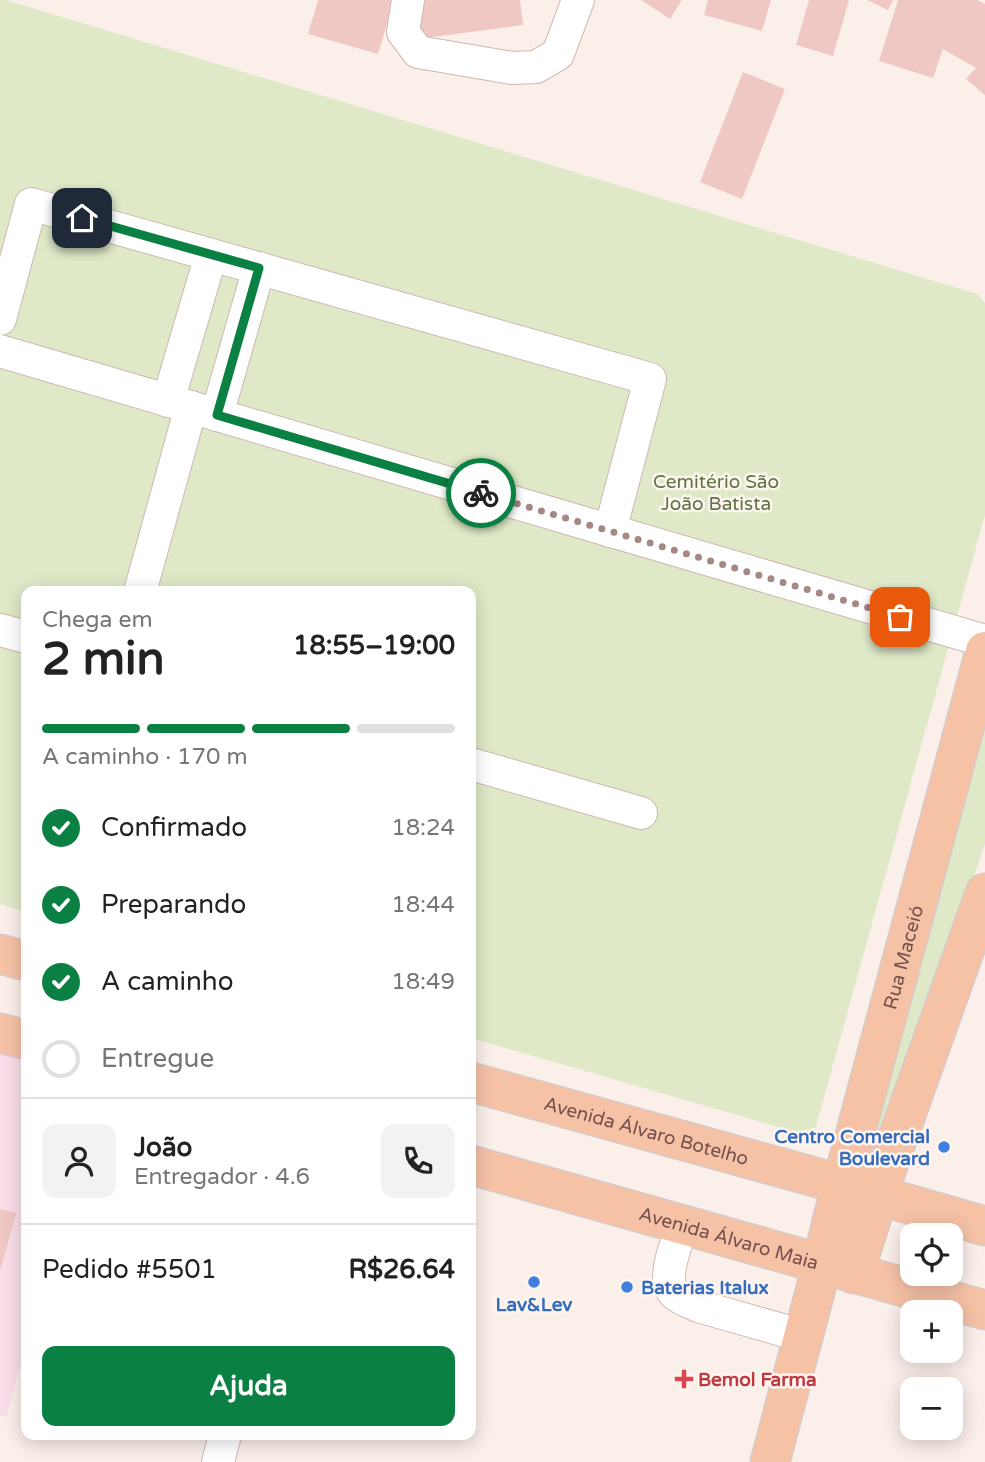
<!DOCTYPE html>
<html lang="pt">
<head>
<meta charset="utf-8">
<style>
  body { margin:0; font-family:"Varela Round",sans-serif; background:#f2f2f2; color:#222; height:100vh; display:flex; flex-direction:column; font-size:26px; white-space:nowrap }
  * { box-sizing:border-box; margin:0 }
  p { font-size:23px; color:#767676 }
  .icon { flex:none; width:38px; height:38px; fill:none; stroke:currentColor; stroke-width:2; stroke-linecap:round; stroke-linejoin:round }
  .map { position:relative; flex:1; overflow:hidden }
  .panel { position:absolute; left:21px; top:586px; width:455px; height:854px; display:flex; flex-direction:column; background:#fff; border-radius:14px; box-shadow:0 4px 18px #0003 }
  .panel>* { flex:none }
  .controls { position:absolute; left:900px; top:1223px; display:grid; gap:14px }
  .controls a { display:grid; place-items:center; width:63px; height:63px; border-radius:14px; background:#fff; box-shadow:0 4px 18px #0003; font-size:35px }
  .pin { position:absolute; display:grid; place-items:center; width:60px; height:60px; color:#fff; margin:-30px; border-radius:14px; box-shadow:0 4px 10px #0006 }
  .courier { position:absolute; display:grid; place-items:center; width:70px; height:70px; margin:-35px; border:5px solid #0b8043; border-radius:50%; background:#fff; color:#222; box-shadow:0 2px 9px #0007 }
  .overview em { font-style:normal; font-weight:700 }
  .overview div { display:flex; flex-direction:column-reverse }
  .overview { display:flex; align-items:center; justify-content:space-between; height:119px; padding:0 21px }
  h1 { font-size:46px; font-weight:700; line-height:52px }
  .bar { display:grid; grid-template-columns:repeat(4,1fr); gap:10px 7px; align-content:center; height:84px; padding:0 21px }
  .bar i { height:9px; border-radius:5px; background:#e0e0e0 }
  .bar .active { background:#0b8043 }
  .bar p { grid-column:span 4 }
  .line { display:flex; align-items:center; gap:18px; padding:0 21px; border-top:2px solid #e0e0e0 }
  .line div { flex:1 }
  .round { display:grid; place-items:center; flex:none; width:74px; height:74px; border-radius:14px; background:#f2f2f2 }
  ol { padding:0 21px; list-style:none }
  li { display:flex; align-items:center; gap:21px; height:77px }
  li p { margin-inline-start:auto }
  li .icon { padding:7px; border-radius:50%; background:#0b8043; color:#fff; stroke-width:4 }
  li:last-child { color:#767676 }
  li i { width:38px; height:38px; border:4px solid #e0e0e0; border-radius:50% }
  .button { display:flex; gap:14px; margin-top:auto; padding:14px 21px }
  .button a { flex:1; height:80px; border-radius:14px; background:#0b8043; color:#fff; font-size:28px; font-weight:700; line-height:80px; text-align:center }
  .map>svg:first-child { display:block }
</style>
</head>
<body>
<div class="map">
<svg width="985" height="1462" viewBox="0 0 985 1462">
  <rect width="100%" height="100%" fill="#fbefea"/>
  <polygon fill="#f9dde8" points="0,1045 26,1053 26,1344 6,1417 0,1415"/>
  <g fill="#dfe9c8">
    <polygon points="0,0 6,0 977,294 985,303 985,515 813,1137 471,1038 471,592 26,592 26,912 0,904"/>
    <polygon points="985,717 985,844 870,1181 859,1178"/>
  </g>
  <g fill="#f0c8c3">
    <polygon points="318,0 394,0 378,54 308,34"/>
    <polygon points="413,0 520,0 523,25 418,39"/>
    <polygon points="641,0 682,0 670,19"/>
    <polygon points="708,0 771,0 762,31 704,15"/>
    <polygon points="809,0 849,0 833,56 796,45"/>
    <polygon points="867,0 893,0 888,10"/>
    <polygon points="898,0 977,0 985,4 985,95 966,79 976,68 943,49 933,78 879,61"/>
    <polygon points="743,72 785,89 742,199 700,182"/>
    <polygon points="0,1209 16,1213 1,1268 0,1268"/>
  </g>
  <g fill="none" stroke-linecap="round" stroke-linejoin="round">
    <g stroke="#cfb7b2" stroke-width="34">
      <g id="minor">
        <polyline points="408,0 403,32 418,52 512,68 536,67 558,54 578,0"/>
        <polyline points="0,319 31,204 650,379 610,531"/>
        <polyline points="0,351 985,641"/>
        <polyline points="168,401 211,255"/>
        <polyline points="217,415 259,268"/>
        <polyline points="140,592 191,407"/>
        <polyline points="0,630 26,637"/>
        <polyline points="471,764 641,813"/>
        <path d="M682,1226C677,1242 662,1277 673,1292C679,1299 690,1302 698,1306L803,1336"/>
        <polyline points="218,1462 225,1435"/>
      </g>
    </g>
    <g stroke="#d6cbca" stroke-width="41">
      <g id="major">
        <polyline points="0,954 26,961"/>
        <polyline points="0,1033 26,1040"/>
        <path id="s1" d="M471,1082L804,1174L985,1226"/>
        <path id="s2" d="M471,1165L985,1310"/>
        <polyline points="854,1274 887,1168 985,893"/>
        <path id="s3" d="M770,1462L816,1288L833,1217L985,651"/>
      </g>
    </g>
    <use href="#minor" stroke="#fff" stroke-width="32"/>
    <use href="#major" stroke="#f6c2a6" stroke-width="38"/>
  </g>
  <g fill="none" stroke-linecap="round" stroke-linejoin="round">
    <polyline stroke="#a48885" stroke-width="7" stroke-dasharray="0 12.6" points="481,493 900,617"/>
    <polyline stroke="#0b8043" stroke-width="9" points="82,218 259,268 217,415 481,493"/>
  </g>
  <g fill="#3f7fe0" stroke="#fef5f0" stroke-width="2.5">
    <circle cx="944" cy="1147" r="7"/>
    <circle cx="534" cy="1282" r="7"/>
    <circle cx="627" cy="1287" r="7"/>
  </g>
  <path fill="#e0444e" stroke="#fef5f0" stroke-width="2.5" d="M680.5 1368.5h7v7h7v7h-7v7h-7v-7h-7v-7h7z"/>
  <g text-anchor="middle" stroke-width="5" stroke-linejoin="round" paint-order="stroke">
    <g font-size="19" fill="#607443" stroke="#fef5f0">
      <text x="716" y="488">Cemitério São<tspan x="716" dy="22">João Batista</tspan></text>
    </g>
    <g font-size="19" fill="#75514e" stroke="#fef5f0">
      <text dy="7" stroke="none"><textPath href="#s3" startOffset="522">Rua Maceió</textPath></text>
      <text dy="7" stroke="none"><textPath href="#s1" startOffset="182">Avenida Álvaro Botelho</textPath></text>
      <text dy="7" stroke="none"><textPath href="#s2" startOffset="268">Avenida Álvaro Maia</textPath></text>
    </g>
    <g font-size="19" font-weight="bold" fill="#366cbe" stroke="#fef5f0" text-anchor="end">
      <text x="930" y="1143">Centro Comercial<tspan x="930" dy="22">Boulevard</tspan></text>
      <text x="641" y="1294" text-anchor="start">Baterias Italux</text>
      <text x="534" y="1311" text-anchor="middle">Lav&amp;Lev</text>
    </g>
    <g font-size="19" font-weight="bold" fill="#be3a42" stroke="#fef5f0" text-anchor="start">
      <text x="698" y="1386">Bemol Farma</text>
    </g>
  </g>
</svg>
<div class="controls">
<a><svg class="icon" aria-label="locate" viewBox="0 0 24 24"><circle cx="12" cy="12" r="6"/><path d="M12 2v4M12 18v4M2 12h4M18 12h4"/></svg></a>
<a>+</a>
<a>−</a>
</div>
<div class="pin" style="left:900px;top:617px;background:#ea580c"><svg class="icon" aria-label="bag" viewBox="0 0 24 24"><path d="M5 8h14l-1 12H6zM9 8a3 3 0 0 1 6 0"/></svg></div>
<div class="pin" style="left:82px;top:218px;background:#1f2937"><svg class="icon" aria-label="home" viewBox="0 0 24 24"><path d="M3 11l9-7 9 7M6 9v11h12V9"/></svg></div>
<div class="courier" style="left:481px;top:493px"><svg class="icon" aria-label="bike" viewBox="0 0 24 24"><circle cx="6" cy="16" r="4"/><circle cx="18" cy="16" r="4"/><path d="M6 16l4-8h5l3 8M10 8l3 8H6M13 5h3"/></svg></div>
<section class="panel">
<div class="overview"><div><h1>2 min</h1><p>Chega em</p></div><em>18:55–19:00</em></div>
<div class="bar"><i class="active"></i><i class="active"></i><i class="active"></i><i></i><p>A caminho · 170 m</p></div>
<ol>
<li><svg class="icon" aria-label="check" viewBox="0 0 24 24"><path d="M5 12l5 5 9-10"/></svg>Confirmado<p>18:24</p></li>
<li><svg class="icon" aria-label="check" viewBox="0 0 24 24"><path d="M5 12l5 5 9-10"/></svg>Preparando<p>18:44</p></li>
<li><svg class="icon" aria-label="check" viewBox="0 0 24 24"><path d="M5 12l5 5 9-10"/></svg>A caminho<p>18:49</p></li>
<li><i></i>Entregue</li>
</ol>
<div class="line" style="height:126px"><a class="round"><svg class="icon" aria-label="person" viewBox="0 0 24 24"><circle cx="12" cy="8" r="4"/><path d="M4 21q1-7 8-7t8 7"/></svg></a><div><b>João</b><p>Entregador · 4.6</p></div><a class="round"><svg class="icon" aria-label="phone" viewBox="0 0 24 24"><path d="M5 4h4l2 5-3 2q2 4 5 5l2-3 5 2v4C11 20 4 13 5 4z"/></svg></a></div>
<div class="line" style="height:91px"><div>Pedido #5501</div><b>R$26.64</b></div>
<div class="button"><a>Ajuda</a></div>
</section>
</div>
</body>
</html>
